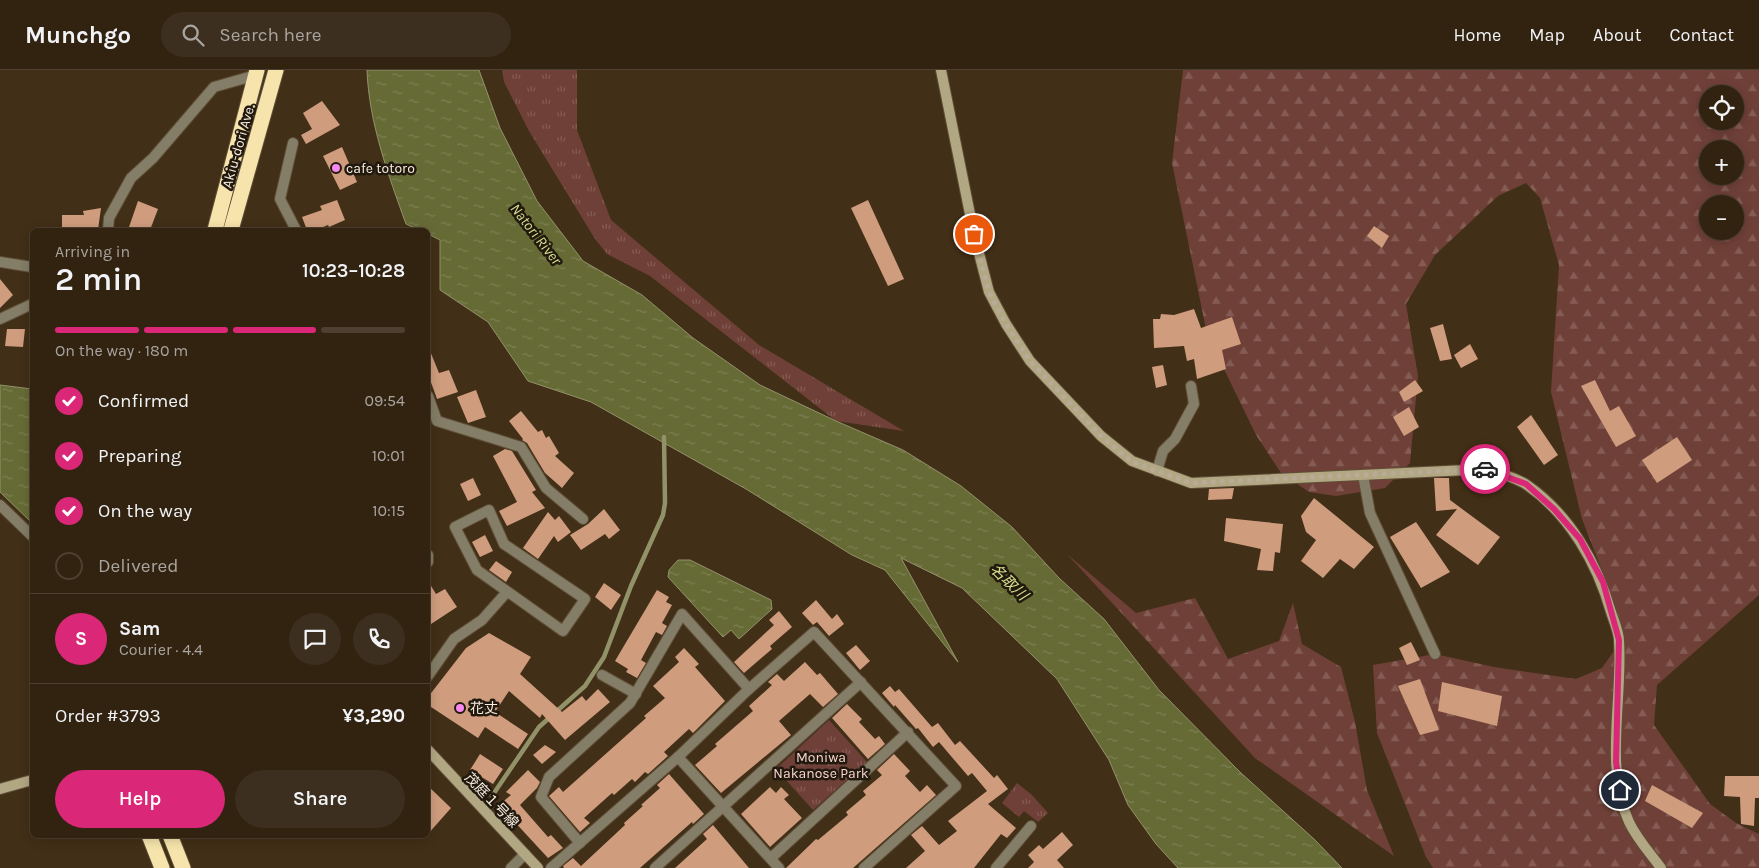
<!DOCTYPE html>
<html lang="en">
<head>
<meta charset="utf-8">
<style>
  body { margin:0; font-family:Karla,"Noto Sans JP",sans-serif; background:#3d2f1f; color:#f1f3f6; height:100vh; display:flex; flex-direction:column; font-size:19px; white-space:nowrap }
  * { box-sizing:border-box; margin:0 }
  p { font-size:16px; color:#a8a49f }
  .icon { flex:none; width:28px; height:28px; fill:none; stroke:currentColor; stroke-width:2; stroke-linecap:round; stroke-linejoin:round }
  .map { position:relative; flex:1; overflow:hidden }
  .panel { position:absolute; left:30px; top:158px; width:400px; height:610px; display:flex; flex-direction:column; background:#322311; border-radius:8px; box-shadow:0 2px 12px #0003,0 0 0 1px #4d4031 }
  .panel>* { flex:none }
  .buttons { position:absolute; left:1699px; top:15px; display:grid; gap:10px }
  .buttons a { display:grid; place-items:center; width:45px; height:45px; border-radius:50%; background:#322311; box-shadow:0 2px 12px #0003,0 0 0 1px #4d4031; font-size:25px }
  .pin { position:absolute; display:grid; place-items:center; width:42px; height:42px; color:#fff; margin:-21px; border:2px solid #fff; border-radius:50%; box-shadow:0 1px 5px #0007 }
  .courier { position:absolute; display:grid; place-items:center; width:50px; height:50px; margin:-25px; border:4px solid #db2777; border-radius:50%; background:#fff; color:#222; box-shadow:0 1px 6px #0007 }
  .headline em { font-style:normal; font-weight:600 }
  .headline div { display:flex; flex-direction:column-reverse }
  .headline { display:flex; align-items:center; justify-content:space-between; height:85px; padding:0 25px }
  h1 { font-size:32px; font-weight:600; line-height:38px }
  .bar { display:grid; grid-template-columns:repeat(4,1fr); gap:8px 5px; align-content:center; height:60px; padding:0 25px }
  .bar i { height:6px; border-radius:4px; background:#4d4031 }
  .bar .on { background:#db2777 }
  .bar p { grid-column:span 4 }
  .line { display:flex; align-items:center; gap:12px; padding:0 25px; border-top:1px solid #4d4031 }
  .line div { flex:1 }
  .round { display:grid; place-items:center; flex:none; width:52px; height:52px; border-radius:26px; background:#3d2f1f }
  ol { padding:0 25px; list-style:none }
  li { display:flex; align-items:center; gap:15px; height:55px }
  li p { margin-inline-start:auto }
  li .icon { padding:5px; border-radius:50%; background:#db2777; color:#fff; stroke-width:4 }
  li:last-child { color:#a8a49f }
  li i { width:28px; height:28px; border:2px solid #4d4031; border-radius:50% }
  .button { display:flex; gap:10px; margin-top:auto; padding:10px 25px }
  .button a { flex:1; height:58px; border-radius:30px; background:#db2777; color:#fff; font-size:20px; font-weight:600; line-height:58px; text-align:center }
  .button a+a { background:#3d2f1f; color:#f1f3f6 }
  header { display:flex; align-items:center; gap:30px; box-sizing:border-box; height:70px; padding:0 25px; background:#322311; border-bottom:1px solid #4d4031 }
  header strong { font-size:24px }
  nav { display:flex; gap:28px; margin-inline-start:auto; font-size:18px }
  .search { width:350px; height:45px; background:#3d2f1f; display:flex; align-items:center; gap:12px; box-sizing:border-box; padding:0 18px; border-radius:28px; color:#a8a49f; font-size:19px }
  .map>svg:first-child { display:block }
</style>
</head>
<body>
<header>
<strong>Munchgo</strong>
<div class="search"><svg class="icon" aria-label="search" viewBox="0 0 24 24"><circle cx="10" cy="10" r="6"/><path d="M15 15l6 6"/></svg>Search here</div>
<nav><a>Home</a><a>Map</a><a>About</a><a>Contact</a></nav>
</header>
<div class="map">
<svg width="1759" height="798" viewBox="0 0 1759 798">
  <defs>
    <pattern id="grass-tufts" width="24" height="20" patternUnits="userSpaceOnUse" patternTransform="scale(1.25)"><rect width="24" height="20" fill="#6f4038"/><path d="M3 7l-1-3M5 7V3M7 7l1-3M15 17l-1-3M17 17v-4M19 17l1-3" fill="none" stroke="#845c54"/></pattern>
    <pattern id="forest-firs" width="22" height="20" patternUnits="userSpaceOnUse" patternTransform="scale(1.25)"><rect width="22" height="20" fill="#6f4038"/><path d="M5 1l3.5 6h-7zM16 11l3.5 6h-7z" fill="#845c54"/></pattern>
    <pattern id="water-ripples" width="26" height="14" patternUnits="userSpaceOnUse" patternTransform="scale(1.25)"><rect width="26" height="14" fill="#666b36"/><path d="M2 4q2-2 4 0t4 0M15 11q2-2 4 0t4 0" fill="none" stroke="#7d8053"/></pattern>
  </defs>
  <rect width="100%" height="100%" fill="#422f17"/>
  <g fill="url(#grass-tufts)">
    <polygon points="502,0 577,0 577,60 611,150 759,275 904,361 836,351 650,206 607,184 595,169 529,61 504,12"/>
    <polygon points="829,650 867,692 813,740 776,699"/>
    <polygon points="1017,713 1032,725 1048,743 1038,752 1024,741 1019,747 1002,733"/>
  </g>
  <g fill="url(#forest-firs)" fill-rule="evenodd">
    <path d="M1183,0H1759V525L1657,615L1654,655L1710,734L1736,753L1759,764V798H1433L1426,787L1377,663L1373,595L1435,584L1494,597L1576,609L1602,598L1623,568L1613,529L1582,449L1551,322L1559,195L1540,128L1526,113L1498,126L1435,185L1406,234L1418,306L1410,393L1385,418L1336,426L1309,422L1281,403L1256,365L1207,264L1172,93ZM1708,24H1735V51H1708ZM1708,79H1735V106H1708ZM1708,134H1735V161H1708Z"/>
    <polygon points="1067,484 1136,543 1195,528 1228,589 1279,571 1293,533 1302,574 1341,597 1355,652 1367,720 1394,786 1255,688"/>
  </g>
  <g fill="url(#water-ripples)" stroke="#929269">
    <path d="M367,0H479L500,58L537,131L583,191L642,225L693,268L760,315L836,351L903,380L961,416L1012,457L1059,508L1104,549L1159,620L1241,703L1314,769L1342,798H1178L1156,774L1128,735L1109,690L1057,609L962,518L901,488L958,592L885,500L852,485L746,419L591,332L528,311L488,252L440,220V170L428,164V160H419L406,154C388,104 369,53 367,0Z"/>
    <polygon points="0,315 32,319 32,453 0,422"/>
    <polygon points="678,490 690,490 771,530 772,539 739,569 731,560 723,567 668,507 669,500"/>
  </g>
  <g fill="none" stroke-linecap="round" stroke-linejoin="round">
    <polyline stroke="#929269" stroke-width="4.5" points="492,726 539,657 585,616 604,587 631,516 663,445 665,433 664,367"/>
  </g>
  <g fill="#cf9c7e">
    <polygon points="322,31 340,55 306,74 301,65 312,59 303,43"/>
    <polygon points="342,77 357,112 340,120 323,86"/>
    <polygon points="337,130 345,150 329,157 328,155 316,160 307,160 302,147 322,140 320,136"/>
    <polygon points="868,130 904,209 888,216 851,138"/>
    <polygon points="138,131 158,139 150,160 136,160 129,157"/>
    <polygon points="101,138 98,160 62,158 62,145 84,145 83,141"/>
    <polygon points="1374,156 1389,166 1382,178 1367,166"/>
    <polygon points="0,209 13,225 0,238"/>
    <polygon points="1194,239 1201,258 1232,247 1241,274 1222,280 1226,299 1197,309 1194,289 1187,291 1184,276 1154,278 1153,249 1160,249 1161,244 1174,245"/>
    <polygon points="1443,254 1452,289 1440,291 1430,258"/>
    <polygon points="7,259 25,259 23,277 5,276"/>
    <polygon points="1470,274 1478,289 1461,298 1454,285"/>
    <polygon points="428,276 439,303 449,300 458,322 437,329 428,304"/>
    <polygon points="1163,295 1167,315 1156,318 1152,297"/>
    <polygon points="1415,310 1423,321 1404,332 1399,322"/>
    <polygon points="1595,310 1610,341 1619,336 1636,366 1616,377 1581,316"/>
    <polygon points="476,320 486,347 468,353 457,327"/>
    <polygon points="1409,337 1419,357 1404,366 1393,347"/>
    <polygon points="521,341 538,362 542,360 546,368 549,366 559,383 555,386 574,403 562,418 545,403 527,373 522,370 523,369 509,351"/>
    <polygon points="1531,345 1558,385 1544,395 1517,357"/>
    <polygon points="1677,367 1692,390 1657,413 1642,390"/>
    <polygon points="505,379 512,381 536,420 532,422 545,438 507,456 499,441 517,432 493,386"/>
    <polygon points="473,408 481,425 468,431 460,414"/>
    <polygon points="1434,408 1449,408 1450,430 1500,467 1478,495 1436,465 1457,439 1436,441"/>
    <polygon points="1234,418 1232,429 1208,430 1209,419"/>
    <polygon points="1314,428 1374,477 1354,499 1340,489 1323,508 1301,491 1316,470 1306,462 1301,446"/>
    <polygon points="604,439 620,460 609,469 605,464 581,480 570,465 588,454"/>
    <polygon points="548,442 555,450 559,446 571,462 558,472 554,466 538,489 523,478"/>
    <polygon points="1226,448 1283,454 1280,483 1275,482 1273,501 1257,500 1261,479 1224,471"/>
    <polygon points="1416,452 1450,502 1421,518 1390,467"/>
    <polygon points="485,465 493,481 480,487 472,472"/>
    <polygon points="496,491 512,502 506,512 489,500"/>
    <polygon points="428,511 436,524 445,519 457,537 428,556"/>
    <polygon points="604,513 621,525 611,540 595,527"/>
    <polygon points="657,520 669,527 666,532 672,535 662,553 667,556 662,565 656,562 641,590 646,593 637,608 626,602 628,599 615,591"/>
    <polygon points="816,530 832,549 837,544 844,554 829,566 817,552 813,555 802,543"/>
    <polygon points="779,541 792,557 770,576 772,579 744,603 734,592 774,555 769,550"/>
    <polygon points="489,563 531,587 520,604 562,642 582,626 586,631 598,619 610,632 565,670 542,644 540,648 509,621 495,642 528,664 518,679 485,657 478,668 428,635 428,627 466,578"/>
    <polygon points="1411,572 1420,590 1407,595 1399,578"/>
    <polygon points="856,575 870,591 860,600 846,583"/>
    <polygon points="684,578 699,594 695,597 725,631 693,663 689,659 664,682 668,686 648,704 645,702 635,712 632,709 614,725 612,723 584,748 590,753 580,762 549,726 559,717 563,722 646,648 644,646 665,628 653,616 679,592 675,587"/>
    <polygon points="805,592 817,605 820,603 838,624 823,637 810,624 779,651 791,665 721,723 695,695 717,676 715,674 753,641 749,636 772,615 768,612 777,604 784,611"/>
    <polygon points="1420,609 1439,660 1420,665 1398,616"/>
    <polygon points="1442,612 1502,626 1497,656 1438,641"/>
    <polygon points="890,616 895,622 899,619 932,657 938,653 955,675 960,671 994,708 997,705 1008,719 988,734 1016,758 1007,768 1001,764 974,798 906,798 925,781 911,765 922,756 939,775 957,761 948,751 987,721 972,703 968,706 939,672 933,677 918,658 916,659 895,635 894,637 882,623"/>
    <polygon points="847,634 862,649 859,652 875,669 879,666 885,674 868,689 832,648"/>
    <polygon points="545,675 556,682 542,694 533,685"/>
    <polygon points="480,684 503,699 493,714 470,700"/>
    <polygon points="894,684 910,701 905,706 920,722 927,715 936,725 853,798 786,798 816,769 818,770 848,745 846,742 866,725 863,721 882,705 877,700"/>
    <polygon points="528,700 540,712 537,718 520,735 548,767 551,765 563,778 548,788 499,735 511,725 506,722"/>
    <polygon points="669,704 704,744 693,754 692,752 640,798 564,798 563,796 573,788 581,796 625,755 624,753 643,736 641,735 660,718 657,715"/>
    <polygon points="1725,706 1759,706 1759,728 1755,728 1754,756 1741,754 1740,727 1724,726"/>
    <polygon points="1652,715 1703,743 1692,758 1645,731"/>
    <polygon points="428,716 451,738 428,764"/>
    <polygon points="770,717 776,723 781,717 789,725 784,729 802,748 770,777 741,744"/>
    <polygon points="713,755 749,798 675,798 707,769 703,764"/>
    <polygon points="1062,762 1073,775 1057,790 1064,798 1028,798 1034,792 1028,785 1039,775 1043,779"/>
  </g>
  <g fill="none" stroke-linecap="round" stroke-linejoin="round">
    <g stroke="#5f4e37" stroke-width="12">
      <g id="street">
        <polyline points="293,73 280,129 296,160"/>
        <polyline points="108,160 109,148 131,108 153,88 214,17 256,5"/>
        <polyline points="0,192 32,197"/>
        <polyline points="0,249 32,234"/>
        <polyline points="428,326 437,351 521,377 546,418 583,449"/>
        <polyline points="1157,401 1163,381 1175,369 1194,334 1191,316"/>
        <polyline points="1363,405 1370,443 1435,584"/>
        <polyline points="0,435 32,466"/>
        <polygon points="489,440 504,474 585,529 563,561 477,500 455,457"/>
        <polyline points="428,485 428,492"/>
        <polyline points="602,605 636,624"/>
        <polyline points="428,606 454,569 482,550 506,523"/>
        <polyline points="678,687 779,798"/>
        <polyline points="580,773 541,727 549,707 630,633 682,544 749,619"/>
        <polyline points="771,788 908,662"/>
        <polyline points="511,798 525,784"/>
        <polyline points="551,798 678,687 749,619 814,562 956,716 864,798"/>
        <polyline points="655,798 861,612"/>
        <polyline points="996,798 1031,756"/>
      </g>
    </g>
    <g stroke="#5f4e37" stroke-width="12">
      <g id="secondary">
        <path d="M941,0L974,164L989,222L1006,254L1030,291L1101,366L1132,391L1191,413L1489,399C1501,404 1517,408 1527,415C1570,445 1597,493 1611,542C1614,551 1619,562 1619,571C1623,628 1604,698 1629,752C1637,769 1650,783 1661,798"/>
        <polyline points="428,680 538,798"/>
        <polyline points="0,719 32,710"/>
      </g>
    </g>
    <g stroke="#5f4e37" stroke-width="17">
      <g id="highway">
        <polyline points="215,160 257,0"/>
        <polyline points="231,160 276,0"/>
        <polyline points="149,765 162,798"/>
        <polyline points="170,765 183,798"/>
      </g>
    </g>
    <use href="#street" stroke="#847d67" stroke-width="10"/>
    <use href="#secondary" stroke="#b2a783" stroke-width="10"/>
    <use href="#highway" stroke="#f6e4ac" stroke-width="15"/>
  </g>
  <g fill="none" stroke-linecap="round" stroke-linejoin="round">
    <polyline stroke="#baab99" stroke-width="5" stroke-dasharray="0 9" points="974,164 989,222 1006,254 1030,291 1101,366 1132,392 1191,413 1485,399"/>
    <polyline stroke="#db2777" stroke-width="6" points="1485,399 1526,414 1554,439 1580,469 1603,512 1619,570 1616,692 1620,720"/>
  </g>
  <g fill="#f589ef" stroke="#21190e" stroke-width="2">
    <circle cx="336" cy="98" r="5"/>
    <circle cx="460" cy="638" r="5"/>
  </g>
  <g text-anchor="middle" stroke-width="5" stroke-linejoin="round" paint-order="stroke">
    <g font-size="14" fill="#faeedf" stroke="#21190e">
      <text transform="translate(238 76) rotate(-74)" y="5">Akiu-dori Ave.</text>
      <text transform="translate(492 730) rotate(46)" y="5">茂庭１号線</text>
    </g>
    <g font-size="14" fill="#faeedf" stroke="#21190e" text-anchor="start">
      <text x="346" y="103">cafe totoro</text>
      <text x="470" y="643">花丈</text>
    </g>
    <g font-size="14" fill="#f8d4cd" stroke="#21190e">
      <text x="821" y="692">Moniwa<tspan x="821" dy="16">Nakanose Park</tspan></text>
    </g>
    <g font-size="15" font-style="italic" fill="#d4dd8b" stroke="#21190e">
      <text transform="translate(536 164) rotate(52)" y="5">Natori River</text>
      <text transform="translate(1009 512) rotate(44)" y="5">名取川</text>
    </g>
  </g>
</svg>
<div class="buttons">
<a><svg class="icon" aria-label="locate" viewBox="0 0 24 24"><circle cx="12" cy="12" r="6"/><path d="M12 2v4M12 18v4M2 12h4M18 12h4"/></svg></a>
<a>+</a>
<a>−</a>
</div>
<div class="pin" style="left:974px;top:164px;background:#ea580c"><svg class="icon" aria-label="bag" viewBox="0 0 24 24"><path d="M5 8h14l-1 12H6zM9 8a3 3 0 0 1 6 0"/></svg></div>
<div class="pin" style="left:1620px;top:720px;background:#1f2937"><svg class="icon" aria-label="home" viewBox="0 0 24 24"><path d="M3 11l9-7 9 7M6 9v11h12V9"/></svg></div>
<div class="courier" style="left:1485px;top:399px"><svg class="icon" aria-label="car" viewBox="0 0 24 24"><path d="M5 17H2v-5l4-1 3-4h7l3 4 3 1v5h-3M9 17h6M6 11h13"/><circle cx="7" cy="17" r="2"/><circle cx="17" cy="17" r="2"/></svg></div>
<section class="panel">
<div class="headline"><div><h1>2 min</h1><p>Arriving in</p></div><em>10:23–10:28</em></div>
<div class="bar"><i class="on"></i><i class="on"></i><i class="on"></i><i></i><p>On the way · 180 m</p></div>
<ol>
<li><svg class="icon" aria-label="check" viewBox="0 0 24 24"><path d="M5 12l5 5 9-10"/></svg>Confirmed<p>09:54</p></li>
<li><svg class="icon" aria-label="check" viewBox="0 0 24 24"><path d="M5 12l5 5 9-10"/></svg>Preparing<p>10:01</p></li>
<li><svg class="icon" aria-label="check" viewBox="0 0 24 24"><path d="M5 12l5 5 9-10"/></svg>On the way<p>10:15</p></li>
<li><i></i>Delivered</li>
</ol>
<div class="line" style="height:90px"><b class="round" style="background:#db2777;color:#fff">S</b><div><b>Sam</b><p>Courier · 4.4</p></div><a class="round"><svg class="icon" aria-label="chat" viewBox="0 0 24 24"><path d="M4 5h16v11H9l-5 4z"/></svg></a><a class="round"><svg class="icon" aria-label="phone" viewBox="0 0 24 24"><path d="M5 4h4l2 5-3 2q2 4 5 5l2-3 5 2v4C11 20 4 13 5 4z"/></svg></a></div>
<div class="line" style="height:65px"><div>Order #3793</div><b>¥3,290</b></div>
<div class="button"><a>Help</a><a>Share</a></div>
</section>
</div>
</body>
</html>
